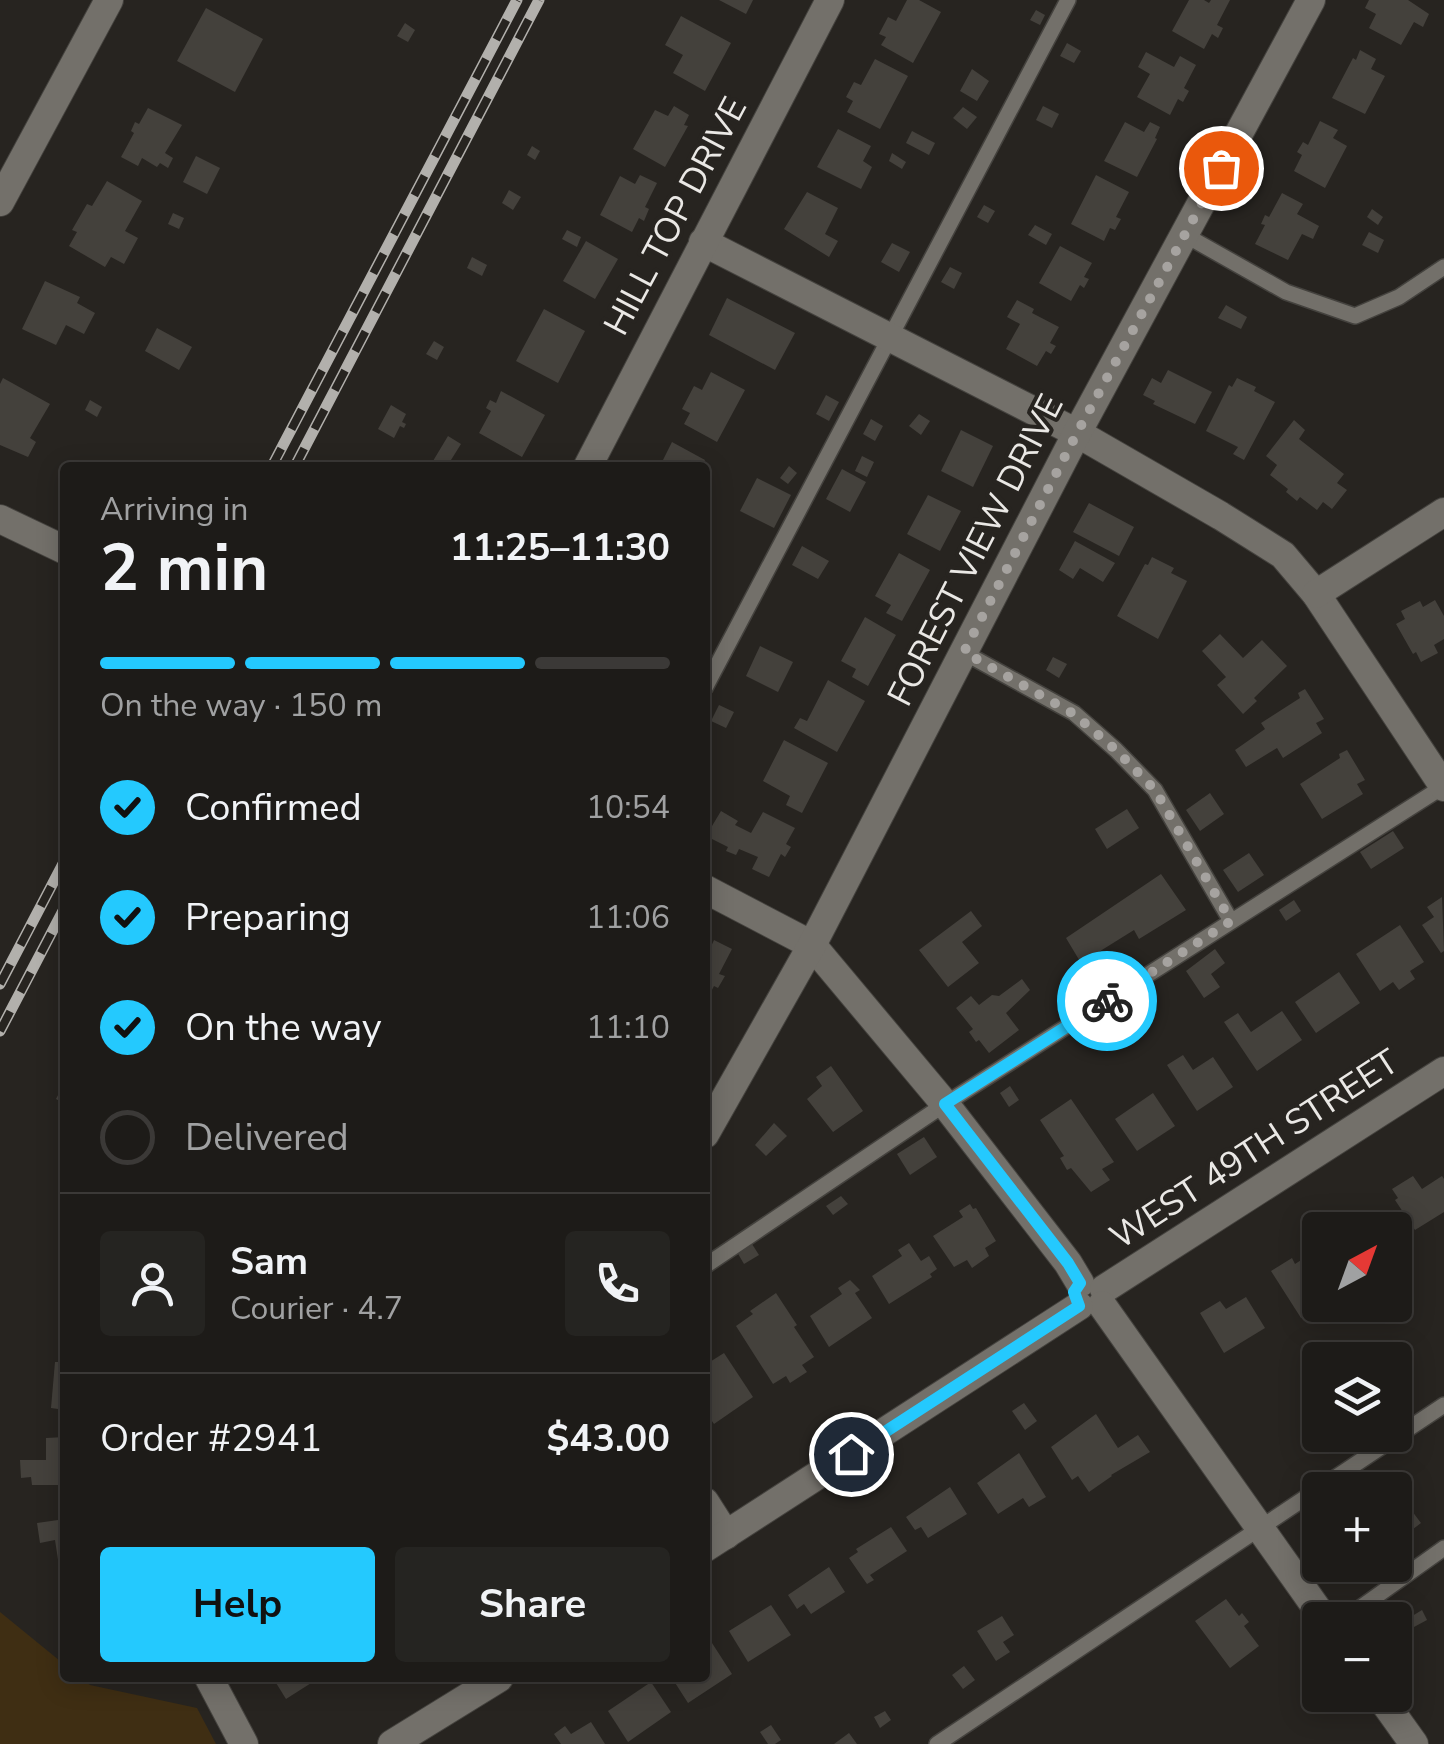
<!DOCTYPE html>
<html lang="en">
<head>
<meta charset="utf-8">
<style>
  body { margin:0; font-family:"Nunito Sans",sans-serif; background:#252421; color:#f1f3f6; height:100vh; display:flex; flex-direction:column; font-size:38px; white-space:nowrap }
  * { box-sizing:border-box; margin:0 }
  p { font-size:32px; color:#a0a1a2 }
  .icon { flex:none; width:55px; height:55px; fill:none; stroke:currentColor; stroke-width:2; stroke-linecap:round; stroke-linejoin:round }
  .map { position:relative; flex:1; overflow:hidden }
  .drawer { position:absolute; left:60px; top:462px; width:650px; height:1220px; display:flex; flex-direction:column; background:#1d1b18; border-radius:10px; box-shadow:0 5px 25px #0003,0 0 0 2px #3b3937 }
  .drawer>* { flex:none }
  .needle { width:65px; rotate:41deg }
  .tools { position:absolute; left:1302px; top:1212px; display:grid; gap:20px }
  .tools a { display:grid; place-items:center; width:110px; height:110px; border-radius:10px; background:#1d1b18; box-shadow:0 5px 25px #0003,0 0 0 2px #3b3937; font-size:50px }
  .pin { position:absolute; display:grid; place-items:center; width:85px; height:85px; color:#fff; margin:-42px; border:5px solid #fff; border-radius:50%; box-shadow:0 2px 10px #0007 }
  .courier { position:absolute; display:grid; place-items:center; width:100px; height:100px; margin:-50px; border:8px solid #24c9fe; border-radius:50%; background:#fff; color:#222; box-shadow:0 2px 12px #0007 }
  .head em { font-style:normal; font-weight:700 }
  .head div { display:flex; flex-direction:column-reverse }
  .head { display:flex; align-items:center; justify-content:space-between; height:170px; padding:0 40px }
  h1 { font-size:65px; font-weight:700; line-height:75px }
  .bar { display:grid; grid-template-columns:repeat(4,1fr); gap:15px 10px; align-content:center; height:120px; padding:0 40px }
  .bar i { height:12px; border-radius:8px; background:#3b3937 }
  .bar .on { background:#24c9fe }
  .bar p { grid-column:span 4 }
  .line { display:flex; align-items:center; gap:25px; padding:0 40px; border-top:2px solid #3b3937 }
  .line div { flex:1 }
  .round { display:grid; place-items:center; flex:none; width:105px; height:105px; border-radius:10px; background:#252421 }
  ol { padding:0 40px; list-style:none }
  li { display:flex; align-items:center; gap:30px; height:110px }
  li p { margin-inline-start:auto }
  li .icon { padding:10px; border-radius:50%; background:#24c9fe; color:#111; stroke-width:4 }
  li:last-child { color:#a0a1a2 }
  li i { width:55px; height:55px; border:5px solid #3b3937; border-radius:50% }
  .cta { display:flex; gap:20px; margin-top:auto; padding:20px 40px }
  .cta a { flex:1; height:115px; border-radius:10px; background:#24c9fe; color:#111; font-size:40px; font-weight:700; line-height:115px; text-align:center }
  .cta a+a { background:#252421; color:#f1f3f6 }
  .map>svg:first-child { display:block }
</style>
</head>
<body>
<div class="map">
<svg width="1444" height="1744" viewBox="0 0 1444 1744">
  <rect width="100%" height="100%" fill="#272420"/>
  <polygon fill="#3f2e13" points="0,1612 65,1665 65,1678 81,1678 90,1685 197,1708 216,1744 0,1744"/>
  <g fill="#44413c">
    <polygon points="719,0 753,0 746,14"/>
    <polygon points="907,0 919,0 941,12 913,63 881,45 886,37 879,34 888,17 896,21"/>
    <polygon points="1189,0 1204,0 1209,3 1211,0 1230,0 1217,25 1223,28 1218,38 1212,34 1204,49 1172,31"/>
    <polygon points="1369,0 1408,0 1429,14 1423,27 1414,22 1401,45 1369,28 1376,14 1365,8"/>
    <polygon points="206,8 263,39 235,92 177,61"/>
    <polygon points="1036,10 1045,15 1040,25 1030,20"/>
    <polygon points="681,16 731,43 705,91 673,73 683,55 665,45"/>
    <polygon points="405,23 415,30 408,42 397,36"/>
    <polygon points="1067,43 1081,51 1074,63 1060,56"/>
    <polygon points="1360,50 1376,59 1371,69 1385,76 1365,114 1332,98 1353,58 1356,60"/>
    <polygon points="1146,52 1174,67 1180,56 1196,65 1184,88 1189,91 1183,102 1178,99 1170,115 1137,97 1150,74 1138,67"/>
    <polygon points="875,59 908,76 880,129 847,112 853,101 846,97 854,82 861,85"/>
    <polygon points="972,69 989,81 977,101 960,91"/>
    <polygon points="674,106 689,115 684,125 688,126 665,167 633,149 655,110 668,116"/>
    <polygon points="1043,106 1059,114 1052,128 1036,120"/>
    <polygon points="963,107 977,117 967,129 953,118"/>
    <polygon points="148,108 182,125 165,153 173,158 168,168 160,163 157,167 142,158 138,166 121,157 134,133 131,131 135,122 139,124"/>
    <polygon points="1320,121 1338,130 1333,138 1347,146 1325,188 1294,171 1302,155 1297,152 1303,142 1308,145"/>
    <polygon points="1125,122 1144,132 1150,122 1160,127 1155,138 1157,139 1137,177 1104,161"/>
    <polygon points="838,129 871,146 863,161 872,167 861,189 817,167"/>
    <polygon points="912,131 935,143 929,155 906,143"/>
    <polygon points="532,146 540,151 535,160 527,155"/>
    <polygon points="892,153 906,162 902,169 889,161"/>
    <polygon points="196,156 220,168 207,194 183,182"/>
    <polygon points="640,175 657,183 645,207 649,209 644,221 639,218 632,232 600,215 620,176 635,184"/>
    <polygon points="1096,175 1129,192 1116,217 1121,219 1115,230 1110,228 1104,241 1071,224"/>
    <polygon points="107,181 142,201 125,231 138,238 124,264 111,257 105,267 69,246 77,232 72,230 87,204 92,206"/>
    <polygon points="509,190 521,197 513,210 502,203"/>
    <polygon points="807,192 838,208 825,234 838,241 829,257 784,229"/>
    <polygon points="1282,193 1303,204 1297,214 1319,226 1313,239 1302,234 1288,260 1255,244 1265,225 1261,224 1265,215 1269,217"/>
    <polygon points="984,205 995,211 988,223 977,217"/>
    <polygon points="1372,209 1383,217 1378,225 1367,217"/>
    <polygon points="173,213 184,218 179,229 168,224"/>
    <polygon points="1035,225 1052,234 1046,245 1028,235"/>
    <polygon points="567,230 581,237 577,247 562,239"/>
    <polygon points="1369,232 1384,240 1378,253 1362,245"/>
    <polygon points="586,241 618,259 595,299 563,281"/>
    <polygon points="892,243 910,252 899,272 881,262"/>
    <polygon points="1060,246 1092,263 1084,277 1089,279 1084,288 1080,285 1071,301 1039,283"/>
    <polygon points="472,257 487,265 482,276 467,268"/>
    <polygon points="950,267 962,273 954,289 941,282"/>
    <polygon points="45,281 80,297 77,303 95,313 84,334 66,325 56,345 22,329"/>
    <polygon points="727,298 795,333 775,370 709,335"/>
    <polygon points="1017,300 1034,309 1032,313 1059,327 1050,343 1056,346 1051,354 1046,351 1037,366 1006,349 1020,324 1007,317"/>
    <polygon points="1226,305 1247,317 1241,329 1218,318"/>
    <polygon points="544,309 585,331 558,383 516,361"/>
    <polygon points="157,328 192,347 179,370 145,351"/>
    <polygon points="434,341 444,347 437,360 426,354"/>
    <polygon points="1168,370 1212,392 1195,424 1153,404 1155,401 1143,395 1152,378 1161,383"/>
    <polygon points="711,372 745,390 717,442 684,424 690,413 682,409 694,386 702,390"/>
    <polygon points="3,378 50,404 30,438 36,442 28,457 0,445 0,384"/>
    <polygon points="1237,378 1256,387 1254,391 1275,402 1244,460 1233,454 1238,447 1206,431 1229,385 1232,387"/>
    <polygon points="501,391 545,415 522,457 479,433 491,411 486,408 490,400 496,403"/>
    <polygon points="826,395 839,402 829,421 816,414"/>
    <polygon points="90,400 102,407 97,417 85,410"/>
    <polygon points="391,405 406,414 402,422 406,424 404,428 400,426 394,438 378,429"/>
    <polygon points="919,414 930,421 921,435 909,426"/>
    <polygon points="871,419 883,426 875,441 863,434"/>
    <polygon points="1294,420 1305,430 1299,439 1344,474 1337,483 1347,490 1332,509 1323,502 1317,510 1300,497 1297,501 1286,492 1288,489 1270,475 1277,465 1266,456"/>
    <polygon points="961,430 993,446 973,487 941,471"/>
    <polygon points="448,436 461,444 446,468 443,468 433,461"/>
    <polygon points="672,442 705,460 702,468 659,468"/>
    <polygon points="862,456 874,462 867,477 855,471"/>
    <polygon points="789,466 797,473 788,484 780,478"/>
    <polygon points="842,469 866,482 850,512 826,499"/>
    <polygon points="757,478 791,495 774,528 740,511"/>
    <polygon points="928,495 961,511 940,551 907,534"/>
    <polygon points="1089,503 1134,527 1119,556 1073,532"/>
    <polygon points="1075,541 1115,563 1103,582 1080,568 1073,579 1059,570"/>
    <polygon points="802,546 829,561 818,579 792,565"/>
    <polygon points="899,553 930,570 902,621 886,613 891,605 875,596"/>
    <polygon points="1152,557 1174,568 1171,573 1187,581 1158,639 1117,616 1145,564 1148,565"/>
    <polygon points="1435,600 1444,616 1444,639 1434,645 1438,653 1421,662 1416,652 1413,654 1396,624 1405,619 1401,611 1420,601 1423,607"/>
    <polygon points="865,617 896,635 868,686 852,677 856,669 841,661"/>
    <polygon points="1220,634 1243,658 1262,640 1287,666 1254,698 1257,701 1243,714 1217,685 1226,677 1202,651"/>
    <polygon points="760,646 793,662 778,692 746,676"/>
    <polygon points="1053,657 1067,664 1059,678 1046,670"/>
    <polygon points="828,680 865,701 837,752 794,728 800,718 807,721"/>
    <polygon points="1305,689 1324,719 1316,723 1322,733 1283,758 1277,748 1246,767 1235,750 1265,729 1261,723 1300,698 1298,693"/>
    <polygon points="719,705 734,712 726,728 711,721"/>
    <polygon points="784,740 828,763 802,813 786,805 790,796 763,781"/>
    <polygon points="1347,750 1365,780 1357,784 1363,794 1322,819 1300,784 1340,758 1339,754"/>
    <polygon points="1210,793 1224,814 1200,831 1186,810"/>
    <polygon points="1127,809 1139,828 1107,849 1095,829"/>
    <polygon points="721,811 738,821 735,825 751,833 763,812 795,828 786,844 791,847 785,857 781,854 769,877 752,869 758,857 739,849 736,855 726,851 728,847 706,836"/>
    <polygon points="1393,831 1404,848 1371,869 1360,852"/>
    <polygon points="1249,853 1264,875 1238,892 1223,870"/>
    <polygon points="1161,874 1186,910 1139,939 1134,930 1081,963 1066,938"/>
    <polygon points="1442,897 1444,951 1441,953 1422,925 1434,917 1427,907"/>
    <polygon points="1294,900 1301,911 1286,921 1279,910"/>
    <polygon points="971,911 982,926 962,942 979,963 948,987 919,950"/>
    <polygon points="1400,925 1424,962 1410,971 1415,979 1399,990 1393,982 1380,991 1356,954"/>
    <polygon points="714,940 732,949 719,974 725,976 718,988 714,986 705,1003 705,949 709,951"/>
    <polygon points="1215,949 1225,963 1211,974 1220,987 1204,998 1186,971"/>
    <polygon points="1339,972 1360,1003 1316,1033 1295,1002"/>
    <polygon points="1022,979 1030,990 1006,1013 1019,1030 989,1053 979,1040 976,1042 969,1032 973,1029 956,1008 971,996 979,1005 992,995 999,996"/>
    <polygon points="1133,997 1151,1024 1140,1031 1122,1004"/>
    <polygon points="1282,1011 1302,1040 1257,1071 1224,1022 1238,1013 1251,1032"/>
    <polygon points="1183,1055 1193,1070 1213,1057 1233,1087 1197,1111 1167,1065"/>
    <polygon points="831,1066 863,1111 833,1132 807,1099 822,1086 816,1077"/>
    <polygon points="65,1082 65,1104 56,1099"/>
    <polygon points="1010,1086 1019,1100 1009,1107 1000,1093"/>
    <polygon points="1153,1093 1175,1126 1137,1151 1115,1119"/>
    <polygon points="1071,1099 1114,1162 1102,1169 1110,1180 1091,1192 1071,1168 1067,1170 1060,1158 1064,1156 1040,1120"/>
    <polygon points="774,1123 787,1136 766,1156 755,1145"/>
    <polygon points="924,1137 937,1157 910,1175 897,1154"/>
    <polygon points="1413,1176 1422,1189 1442,1176 1444,1179 1444,1212 1415,1230 1395,1200 1398,1198 1392,1189"/>
    <polygon points="841,1196 848,1204 833,1215 826,1206"/>
    <polygon points="970,1204 973,1209 976,1208 996,1241 985,1248 989,1256 972,1268 967,1260 954,1267 933,1236 963,1217 959,1211"/>
    <polygon points="1378,1212 1390,1230 1329,1230 1352,1214 1358,1223"/>
    <polygon points="909,1243 921,1261 929,1256 937,1269 930,1274 932,1277 889,1304 872,1276 902,1256 898,1250"/>
    <polygon points="752,1244 759,1255 744,1264 737,1252"/>
    <polygon points="1315,1251 1320,1258 1320,1292 1307,1301 1313,1310 1301,1318 1271,1271 1292,1258 1295,1264"/>
    <polygon points="850,1280 860,1290 855,1293 872,1318 829,1347 810,1316 842,1294 838,1288"/>
    <polygon points="776,1293 797,1325 794,1327 814,1357 802,1365 807,1372 790,1383 786,1376 773,1384 736,1326 753,1314 750,1311"/>
    <polygon points="1246,1297 1265,1328 1224,1353 1200,1313 1220,1301 1226,1309"/>
    <polygon points="724,1353 753,1397 714,1424 705,1411 705,1365"/>
    <polygon points="55,1362 65,1362 65,1410 51,1408"/>
    <polygon points="1024,1403 1037,1421 1025,1430 1012,1411"/>
    <polygon points="1096,1414 1118,1448 1138,1435 1150,1452 1111,1475 1112,1476 1089,1492 1078,1476 1072,1480 1051,1447"/>
    <polygon points="1325,1435 1336,1435 1340,1442 1327,1450 1319,1438"/>
    <polygon points="65,1437 65,1485 32,1485 31,1477 21,1478 20,1460 46,1460 46,1438"/>
    <polygon points="1019,1453 1046,1497 1029,1507 1023,1498 998,1514 977,1483"/>
    <polygon points="950,1487 967,1514 928,1538 921,1527 915,1530 906,1517"/>
    <polygon points="1395,1507 1403,1519 1412,1511 1421,1523 1395,1543"/>
    <polygon points="65,1519 65,1565 59,1566 55,1540 40,1543 37,1523"/>
    <polygon points="891,1527 907,1551 870,1575 874,1580 867,1584 849,1558 858,1552 856,1549"/>
    <polygon points="829,1567 845,1592 811,1614 804,1604 797,1609 788,1595"/>
    <polygon points="1226,1599 1239,1616 1242,1613 1249,1622 1244,1626 1259,1646 1230,1668 1195,1621"/>
    <polygon points="771,1605 791,1635 748,1662 729,1631"/>
    <polygon points="1422,1610 1427,1620 1414,1627 1409,1618"/>
    <polygon points="65,1614 65,1637 63,1637 59,1615"/>
    <polygon points="1002,1616 1014,1635 1003,1642 1010,1652 996,1661 977,1631"/>
    <polygon points="712,1643 732,1674 688,1703 672,1678 705,1678 705,1648"/>
    <polygon points="964,1666 975,1680 963,1689 952,1675"/>
    <polygon points="273,1678 319,1678 286,1699"/>
    <polygon points="651,1682 671,1712 628,1742 608,1711"/>
    <polygon points="885,1711 891,1720 880,1728 874,1717"/>
    <polygon points="591,1722 605,1744 561,1744 554,1734 565,1726 571,1734"/>
    <polygon points="771,1725 781,1740 775,1744 768,1744 760,1732"/>
    <polygon points="849,1733 857,1744 834,1744"/>
  </g>
  <g fill="none" stroke-linecap="round" stroke-linejoin="round">
    <g stroke="#44423e" stroke-width="18">
      <g id="service">
        <polyline points="1185,235 1286,292 1355,316 1399,297 1444,267"/>
        <polyline points="963,652 1074,713 1116,750 1155,790 1231,921"/>
        <polyline points="705,688 1068,0"/>
        <polyline points="705,1266 945,1104 1444,786"/>
        <polyline points="1343,1620 1444,1548"/>
        <polyline points="937,1744 1444,1405"/>
      </g>
    </g>
    <g stroke="#44423e" stroke-width="30">
      <g id="minor">
        <polyline points="0,202 109,0"/>
        <polyline points="703,242 1077,433 1221,516 1283,555 1316,594 1444,787"/>
        <polyline points="587,468 830,0"/>
        <polyline points="0,519 65,550"/>
        <polyline points="1316,594 1444,512"/>
        <polyline points="705,889 812,945 945,1104 1068,1263 1080,1283"/>
        <polyline points="705,1134 812,945 1077,433 1311,0"/>
        <polyline points="1104,1289 1444,1071"/>
        <polyline points="1102,1305 1325,1620"/>
        <polyline points="705,1502 726,1535"/>
        <polyline points="705,1548 1079,1306"/>
        <polyline points="209,1678 244,1744"/>
        <polyline points="1379,1695 1414,1744"/>
        <polyline points="392,1744 499,1678"/>
      </g>
    </g>
    <use href="#service" stroke="#73706a" stroke-width="15"/>
    <use href="#minor" stroke="#73706a" stroke-width="28"/>
    <g stroke="#b2b0ac" stroke-width="11">
      <g id="rail">
        <polyline points="271,468 517,0"/>
        <polyline points="294,468 539,0"/>
        <polyline points="0,984 65,860"/>
        <polyline points="0,1031 65,907"/>
      </g>
    </g>
    <use href="#rail" stroke="#272420" stroke-width="8" stroke-dasharray="22" stroke-linecap="butt"/>
  </g>
  <g fill="none" stroke-linecap="round" stroke-linejoin="round">
    <polyline stroke="#a6a3a0" stroke-width="10" stroke-dasharray="0 18" points="1107,1001 1231,921 1155,790 1116,750 1074,714 964,652 1077,433 1221,168"/>
    <polyline stroke="#24c9fe" stroke-width="12" points="851,1454 1079,1306 1074,1292 1080,1283 1068,1263 945,1104 1107,1001"/>
  </g>
  <g text-anchor="middle" stroke-width="8" stroke-linejoin="round" paint-order="stroke">
    <g font-size="35" fill="#eae8e5" stroke="#272420">
      <text transform="translate(675 216) rotate(-62)" y="12">HILL TOP DRIVE</text>
      <text transform="translate(975 550) rotate(-63)" y="12">FOREST VIEW DRIVE</text>
      <text transform="translate(1254 1149) rotate(-33)" y="12">WEST 49TH STREET</text>
    </g>
  </g>
</svg>
<div class="tools">
<a><svg class="needle" viewBox="-14 -14 28 28"><path d="M0-13l5 13h-10z" fill="#e53935"/><path d="M0 13l5-13h-10z" fill="#a0a1a2"/></svg></a>
<a><svg class="icon" aria-label="layers" viewBox="0 0 24 24"><path d="M12 4l9 5-9 5-9-5zM3 14l9 5 9-5"/></svg></a>
<a>+</a>
<a>−</a>
</div>
<div class="pin" style="left:1221px;top:168px;background:#ea580c"><svg class="icon" aria-label="bag" viewBox="0 0 24 24"><path d="M5 8h14l-1 12H6zM9 8a3 3 0 0 1 6 0"/></svg></div>
<div class="pin" style="left:851px;top:1454px;background:#1f2937"><svg class="icon" aria-label="home" viewBox="0 0 24 24"><path d="M3 11l9-7 9 7M6 9v11h12V9"/></svg></div>
<div class="courier" style="left:1107px;top:1001px"><svg class="icon" aria-label="bike" viewBox="0 0 24 24"><circle cx="6" cy="16" r="4"/><circle cx="18" cy="16" r="4"/><path d="M6 16l4-8h5l3 8M10 8l3 8H6M13 5h3"/></svg></div>
<section class="drawer">
<div class="head"><div><h1>2 min</h1><p>Arriving in</p></div><em>11:25–11:30</em></div>
<div class="bar"><i class="on"></i><i class="on"></i><i class="on"></i><i></i><p>On the way · 150 m</p></div>
<ol>
<li><svg class="icon" aria-label="check" viewBox="0 0 24 24"><path d="M5 12l5 5 9-10"/></svg>Confirmed<p>10:54</p></li>
<li><svg class="icon" aria-label="check" viewBox="0 0 24 24"><path d="M5 12l5 5 9-10"/></svg>Preparing<p>11:06</p></li>
<li><svg class="icon" aria-label="check" viewBox="0 0 24 24"><path d="M5 12l5 5 9-10"/></svg>On the way<p>11:10</p></li>
<li><i></i>Delivered</li>
</ol>
<div class="line" style="height:180px"><a class="round"><svg class="icon" aria-label="person" viewBox="0 0 24 24"><circle cx="12" cy="8" r="4"/><path d="M4 21q1-7 8-7t8 7"/></svg></a><div><b>Sam</b><p>Courier · 4.7</p></div><a class="round"><svg class="icon" aria-label="phone" viewBox="0 0 24 24"><path d="M5 4h4l2 5-3 2q2 4 5 5l2-3 5 2v4C11 20 4 13 5 4z"/></svg></a></div>
<div class="line" style="height:130px"><div>Order #2941</div><b>$43.00</b></div>
<div class="cta"><a>Help</a><a>Share</a></div>
</section>
</div>
</body>
</html>
